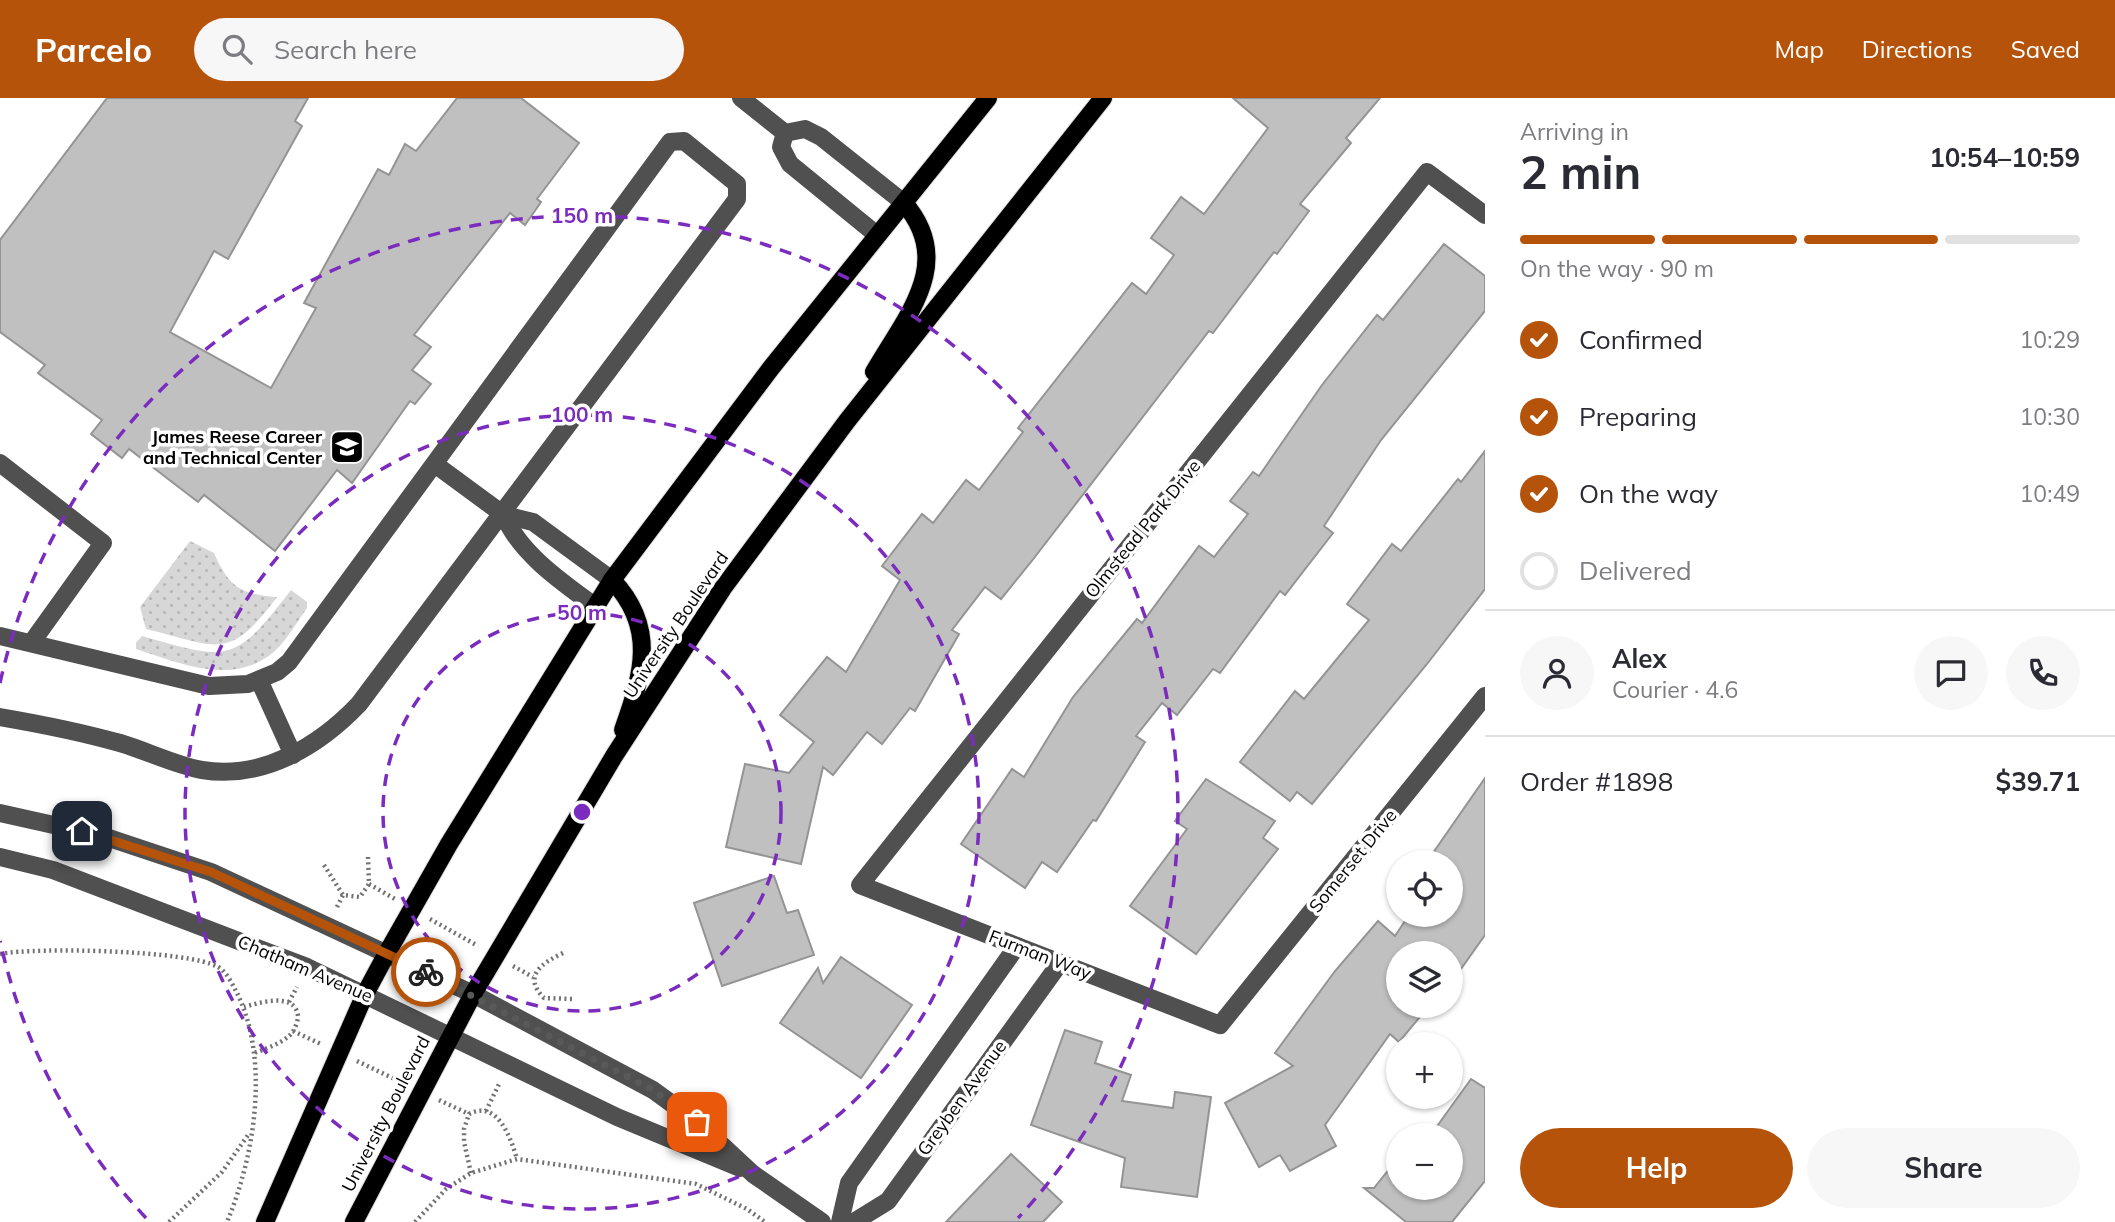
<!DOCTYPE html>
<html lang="en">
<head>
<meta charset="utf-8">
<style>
  body { margin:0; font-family:Mulish,sans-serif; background:#f7f7f7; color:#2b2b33; height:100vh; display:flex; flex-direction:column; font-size:26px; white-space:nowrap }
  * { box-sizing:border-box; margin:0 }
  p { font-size:23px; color:#7c7c81 }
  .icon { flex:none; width:38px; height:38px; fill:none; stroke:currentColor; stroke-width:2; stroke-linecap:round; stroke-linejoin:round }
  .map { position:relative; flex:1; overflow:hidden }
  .sheet { display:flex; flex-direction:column; background:#fff; width:630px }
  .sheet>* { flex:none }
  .controls { position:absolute; left:1386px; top:752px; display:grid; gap:14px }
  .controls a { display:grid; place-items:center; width:77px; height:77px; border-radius:50%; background:#fff; box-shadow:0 2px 5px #0004; font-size:35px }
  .pin { position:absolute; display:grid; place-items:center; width:60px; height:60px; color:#fff; margin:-30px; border-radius:14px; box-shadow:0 4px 10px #0006 }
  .courier { position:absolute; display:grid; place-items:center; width:70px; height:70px; margin:-35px; border:5px solid #b45309; border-radius:50%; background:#fff; color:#222; box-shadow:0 2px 9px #0007 }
  .overview em { font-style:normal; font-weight:700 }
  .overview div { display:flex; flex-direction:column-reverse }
  .overview { display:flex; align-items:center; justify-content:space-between; height:119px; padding:0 35px }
  h1 { font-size:46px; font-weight:700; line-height:52px }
  .bar { display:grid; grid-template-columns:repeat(4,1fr); gap:10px 7px; align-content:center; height:84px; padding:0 35px }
  .bar i { height:9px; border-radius:5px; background:#e1e1e2 }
  .bar .selected { background:#b45309 }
  .bar p { grid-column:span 4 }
  .line { display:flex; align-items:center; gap:18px; padding:0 35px; border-top:2px solid #e1e1e2 }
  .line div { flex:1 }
  .round { display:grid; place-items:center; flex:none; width:74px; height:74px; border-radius:37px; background:#f7f7f7 }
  ol { padding:0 35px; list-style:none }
  li { display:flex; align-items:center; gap:21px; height:77px }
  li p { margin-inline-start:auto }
  li .icon { padding:7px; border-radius:50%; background:#b45309; color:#fff; stroke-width:4 }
  li:last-child { color:#7c7c81 }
  li i { width:38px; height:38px; border:4px solid #e1e1e2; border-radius:50% }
  .action { display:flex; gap:14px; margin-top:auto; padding:14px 35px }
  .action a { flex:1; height:80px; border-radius:42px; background:#b45309; color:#fff; font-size:28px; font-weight:700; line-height:80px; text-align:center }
  .action a+a { background:#f7f7f7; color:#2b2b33 }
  header { display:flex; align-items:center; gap:42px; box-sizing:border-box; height:98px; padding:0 35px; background:#b45309; color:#fff }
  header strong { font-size:33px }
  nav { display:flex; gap:38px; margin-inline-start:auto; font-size:24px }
  .search { width:490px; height:63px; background:#f7f7f7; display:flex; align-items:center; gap:18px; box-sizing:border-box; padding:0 24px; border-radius:38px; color:#7c7c81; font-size:26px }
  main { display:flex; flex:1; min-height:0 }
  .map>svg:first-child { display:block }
</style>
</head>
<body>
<header>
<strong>Parcelo</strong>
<div class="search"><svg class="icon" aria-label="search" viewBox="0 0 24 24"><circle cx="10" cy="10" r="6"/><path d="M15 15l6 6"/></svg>Search here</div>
<nav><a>Map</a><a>Directions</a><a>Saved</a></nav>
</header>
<main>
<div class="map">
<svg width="1485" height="1124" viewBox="0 0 1485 1124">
  <defs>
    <pattern id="grass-dots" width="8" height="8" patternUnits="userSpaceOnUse" patternTransform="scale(1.75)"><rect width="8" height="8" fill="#d7d7d7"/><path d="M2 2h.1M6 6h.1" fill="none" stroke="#b7b7b7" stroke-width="1.8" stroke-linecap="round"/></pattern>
  </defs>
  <rect width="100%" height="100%" fill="#fff"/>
  <g fill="url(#grass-dots)">
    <path d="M190,443L214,455C229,489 240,496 277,499C228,565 217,548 146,531L140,509Z"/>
    <path d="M291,492L307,504V510C296,525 285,546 270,557C229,587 179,565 136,551V545L142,538C230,563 234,566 291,492Z"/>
  </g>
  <g fill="#c0c0c0" stroke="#949494" stroke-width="2">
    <polygon points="107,0 308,0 295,23 302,28 228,161 214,153 170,234 271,290 316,210 304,205 378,71 389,77 405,46 416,53 457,0 521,0 579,45 537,101 541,104 525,127 510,115 414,237 431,249 412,272 431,286 415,306 410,303 352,385 337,372 275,453 204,397 198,404 129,351 122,360 91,336 102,322 38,275 45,267 0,234 0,142"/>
    <polygon points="1233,0 1380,0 1346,40 1351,45 1300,106 1309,113 1277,156 1274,154 1213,235 1209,233 1031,464 1001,501 985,489 952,532 959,536 915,613 910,610 882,646 867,634 833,677 823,669 801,766 726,749 745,666 789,675 814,644 780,617 827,559 846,574 900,482 882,468 922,416 933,425 966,382 979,392 1023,334 1018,330 1132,185 1146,196 1174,157 1151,140 1181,99 1204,116 1268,30"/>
    <polygon points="1444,146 1485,178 1485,213 1381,342 1324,428 1333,435 1285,497 1280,493 1220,575 1213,571 1177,617 1162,605 1136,638 1145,644 1096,723 1093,722 1057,774 1042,764 1025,790 961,746 1012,671 1024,679 1073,599 1137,521 1142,525 1199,448 1214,459 1248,416 1230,403 1253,374 1259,378 1322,287 1377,217 1383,222"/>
    <polygon points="1485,353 1485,491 1427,566 1312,706 1297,694 1290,703 1240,664 1295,593 1304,601 1369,522 1347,506 1392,446 1401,453 1458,381 1461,384"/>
    <polygon points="1485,680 1485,837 1451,885 1451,856 1398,856 1398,908 1429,908 1399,944 1390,936 1325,1027 1336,1048 1290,1073 1280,1057 1259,1069 1225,1005 1293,968 1275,955 1335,873 1378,823 1395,838 1409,817 1451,817 1451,765 1426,765"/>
    <polygon points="1206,681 1275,723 1263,740 1278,751 1196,856 1130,808 1187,731 1175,723"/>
    <polygon points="774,778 787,815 798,812 814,857 722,888 694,805"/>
    <polygon points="841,859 912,907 861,980 780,925 818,870 823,885"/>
    <polygon points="1065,932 1102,944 1095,965 1131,977 1122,1003 1173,1010 1175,994 1211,999 1197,1099 1121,1089 1125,1060 1031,1027"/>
    <polygon points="1471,981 1485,990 1485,1083 1452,1124 1406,1124 1364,1090 1374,1090 1398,1060 1398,1090 1451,1090 1451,1038 1430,1038"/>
    <polygon points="1011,1056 1062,1104 1043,1124 946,1124"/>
  </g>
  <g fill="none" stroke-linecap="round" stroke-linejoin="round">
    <g stroke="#dbdbdb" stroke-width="20">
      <g id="major">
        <path d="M874,274C906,218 956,165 904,105"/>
        <path d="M612,482C657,529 643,576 623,632"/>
        <polyline points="265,1124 365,896 387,855 449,746 612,482 771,270 988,0"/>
        <polyline points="354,1124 473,896 614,658 723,490 847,323 1103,0"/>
      </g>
    </g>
    <g stroke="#727272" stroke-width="4.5" stroke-dasharray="2 3.5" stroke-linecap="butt">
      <polyline points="324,767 343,797 360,799 369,786 368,758"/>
      <polyline points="369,786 395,801"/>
      <polyline points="337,809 343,797"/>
      <polyline points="430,821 478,848"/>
      <path d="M563,855C542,865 522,878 544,900L573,901"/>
      <path d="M0,856C36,849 189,852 218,869C227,874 232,886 237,895C270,962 255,1057 227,1124"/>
      <polyline points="513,868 533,879"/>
      <polyline points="289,904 297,889"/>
      <path d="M244,909C258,905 295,893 298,918C298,924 294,934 289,938C280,946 265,951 254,955"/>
      <polyline points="293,933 321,946"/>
      <polyline points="357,963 403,985"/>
      <polyline points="439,1002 469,1016"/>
      <polyline points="486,1013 500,984"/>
      <path d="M471,1075L464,1044V1031L469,1016C498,1001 511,1041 517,1061"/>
      <polyline points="169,1124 222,1074 248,1037"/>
      <polyline points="415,1124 446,1091 471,1075 517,1061 696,1086 747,1111 765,1124"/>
    </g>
    <g stroke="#505050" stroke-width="18">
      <polyline points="741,0 785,35"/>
      <polyline points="1485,117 1427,74 860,787 1220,927 1485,598"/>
      <polyline points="877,137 790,66 781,49 785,35 805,31 821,39 904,105"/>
      <polyline points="0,365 103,445 32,544"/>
      <polyline points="436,367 504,417 533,424 612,482"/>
      <path d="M504,417C519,455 563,485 596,509"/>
      <path d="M0,538L209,588L248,586L277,574L289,564L670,44L684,43L737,86V101L359,606C319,648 263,682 202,672C175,667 147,653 120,645C81,634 41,626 0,619"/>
      <polyline points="259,582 293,657"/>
      <polyline points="0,715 103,738 211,774 473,896 653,992 697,1024 753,1076 822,1124"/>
      <polyline points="0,759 53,772 307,869 617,1019 740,1070"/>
      <polyline points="840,1124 849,1085 1017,848"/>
      <polyline points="854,1124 888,1103 1060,865"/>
    </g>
    <use href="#major" stroke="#000" stroke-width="18"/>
  </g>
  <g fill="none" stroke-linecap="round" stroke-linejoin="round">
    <polyline stroke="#595959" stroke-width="7" stroke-dasharray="0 12.6" points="426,874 653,992 697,1024"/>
    <polyline stroke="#b45309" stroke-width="9" points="82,733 211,774 426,874"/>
  </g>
  <g fill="none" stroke="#7b2cbf" stroke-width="3.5" stroke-dasharray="12 9">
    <circle cx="582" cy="714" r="199"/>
    <circle cx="582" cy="714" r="397"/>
    <path d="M146 1120A596 596 0 0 1 0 843M0 585A596 596 0 1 1 1018 1120"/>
  </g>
  <defs>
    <g id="school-square" transform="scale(1.75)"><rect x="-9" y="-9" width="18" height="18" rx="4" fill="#000" stroke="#fff"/><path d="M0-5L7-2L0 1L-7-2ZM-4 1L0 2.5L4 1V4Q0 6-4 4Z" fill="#fff"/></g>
  </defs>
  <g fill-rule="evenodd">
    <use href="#school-square" x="347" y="349"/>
  </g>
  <g text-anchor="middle" stroke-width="7" stroke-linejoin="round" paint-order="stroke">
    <g font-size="18" font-weight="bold" fill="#000" stroke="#fff" text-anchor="end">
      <text x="322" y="345">James Reese Career<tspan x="322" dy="21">and Technical Center</tspan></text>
    </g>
    <g font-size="18" fill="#000" stroke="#fff">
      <text transform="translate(1143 431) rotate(-51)" y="6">Olmstead Park Drive</text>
      <text transform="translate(676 527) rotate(-56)" y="6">University Boulevard</text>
      <text transform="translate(1353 763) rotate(-51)" y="6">Somerset Drive</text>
      <text transform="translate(1040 857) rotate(21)" y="6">Furman Way</text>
      <text transform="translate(305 871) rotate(23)" y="6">Chatham Avenue</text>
      <text transform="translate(962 1000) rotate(-54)" y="6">Greyben Avenue</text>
      <text transform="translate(386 1016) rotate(-63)" y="6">University Boulevard</text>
    </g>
  </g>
  <circle cx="582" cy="714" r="10" fill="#7b2cbf" stroke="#fff" stroke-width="3.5"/>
  <g font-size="21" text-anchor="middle" font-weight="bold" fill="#7b2cbf" stroke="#fff" stroke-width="7" stroke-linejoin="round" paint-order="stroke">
    <text x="582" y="125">150 m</text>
    <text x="582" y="324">100 m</text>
    <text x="582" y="522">50 m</text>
  </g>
</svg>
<div class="controls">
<a><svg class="icon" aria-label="locate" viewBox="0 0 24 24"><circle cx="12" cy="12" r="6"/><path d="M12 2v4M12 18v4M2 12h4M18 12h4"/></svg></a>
<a><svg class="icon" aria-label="layers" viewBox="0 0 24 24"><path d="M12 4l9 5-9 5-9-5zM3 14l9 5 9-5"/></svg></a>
<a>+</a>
<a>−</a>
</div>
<div class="pin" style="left:697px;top:1024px;background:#ea580c"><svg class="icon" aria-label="bag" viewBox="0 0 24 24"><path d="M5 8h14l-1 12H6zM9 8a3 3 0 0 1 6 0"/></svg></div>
<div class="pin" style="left:82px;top:733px;background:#1f2937"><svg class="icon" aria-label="home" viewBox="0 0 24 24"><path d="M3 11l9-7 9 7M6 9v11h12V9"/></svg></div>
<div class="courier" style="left:426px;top:874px"><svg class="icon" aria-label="bike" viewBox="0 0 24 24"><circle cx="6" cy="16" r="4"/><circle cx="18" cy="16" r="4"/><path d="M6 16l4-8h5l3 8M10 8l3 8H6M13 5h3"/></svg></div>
</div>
<section class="sheet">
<div class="overview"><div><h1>2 min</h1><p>Arriving in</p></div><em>10:54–10:59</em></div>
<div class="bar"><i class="selected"></i><i class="selected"></i><i class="selected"></i><i></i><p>On the way · 90 m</p></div>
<ol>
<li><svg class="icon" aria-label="check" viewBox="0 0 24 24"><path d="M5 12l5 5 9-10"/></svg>Confirmed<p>10:29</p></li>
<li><svg class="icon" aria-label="check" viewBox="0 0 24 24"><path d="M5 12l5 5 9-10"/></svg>Preparing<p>10:30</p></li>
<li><svg class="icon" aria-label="check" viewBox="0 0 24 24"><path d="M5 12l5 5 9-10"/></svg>On the way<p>10:49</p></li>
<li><i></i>Delivered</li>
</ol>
<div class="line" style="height:126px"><a class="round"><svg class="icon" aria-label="person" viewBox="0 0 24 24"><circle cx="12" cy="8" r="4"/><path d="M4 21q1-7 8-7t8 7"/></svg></a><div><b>Alex</b><p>Courier · 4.6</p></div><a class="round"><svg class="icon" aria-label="chat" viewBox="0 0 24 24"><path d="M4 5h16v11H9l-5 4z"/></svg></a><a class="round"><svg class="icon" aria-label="phone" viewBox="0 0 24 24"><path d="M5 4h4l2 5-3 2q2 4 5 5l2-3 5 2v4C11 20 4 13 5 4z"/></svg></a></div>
<div class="line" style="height:91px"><div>Order #1898</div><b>$39.71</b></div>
<div class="action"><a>Help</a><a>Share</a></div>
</section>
</main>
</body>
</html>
